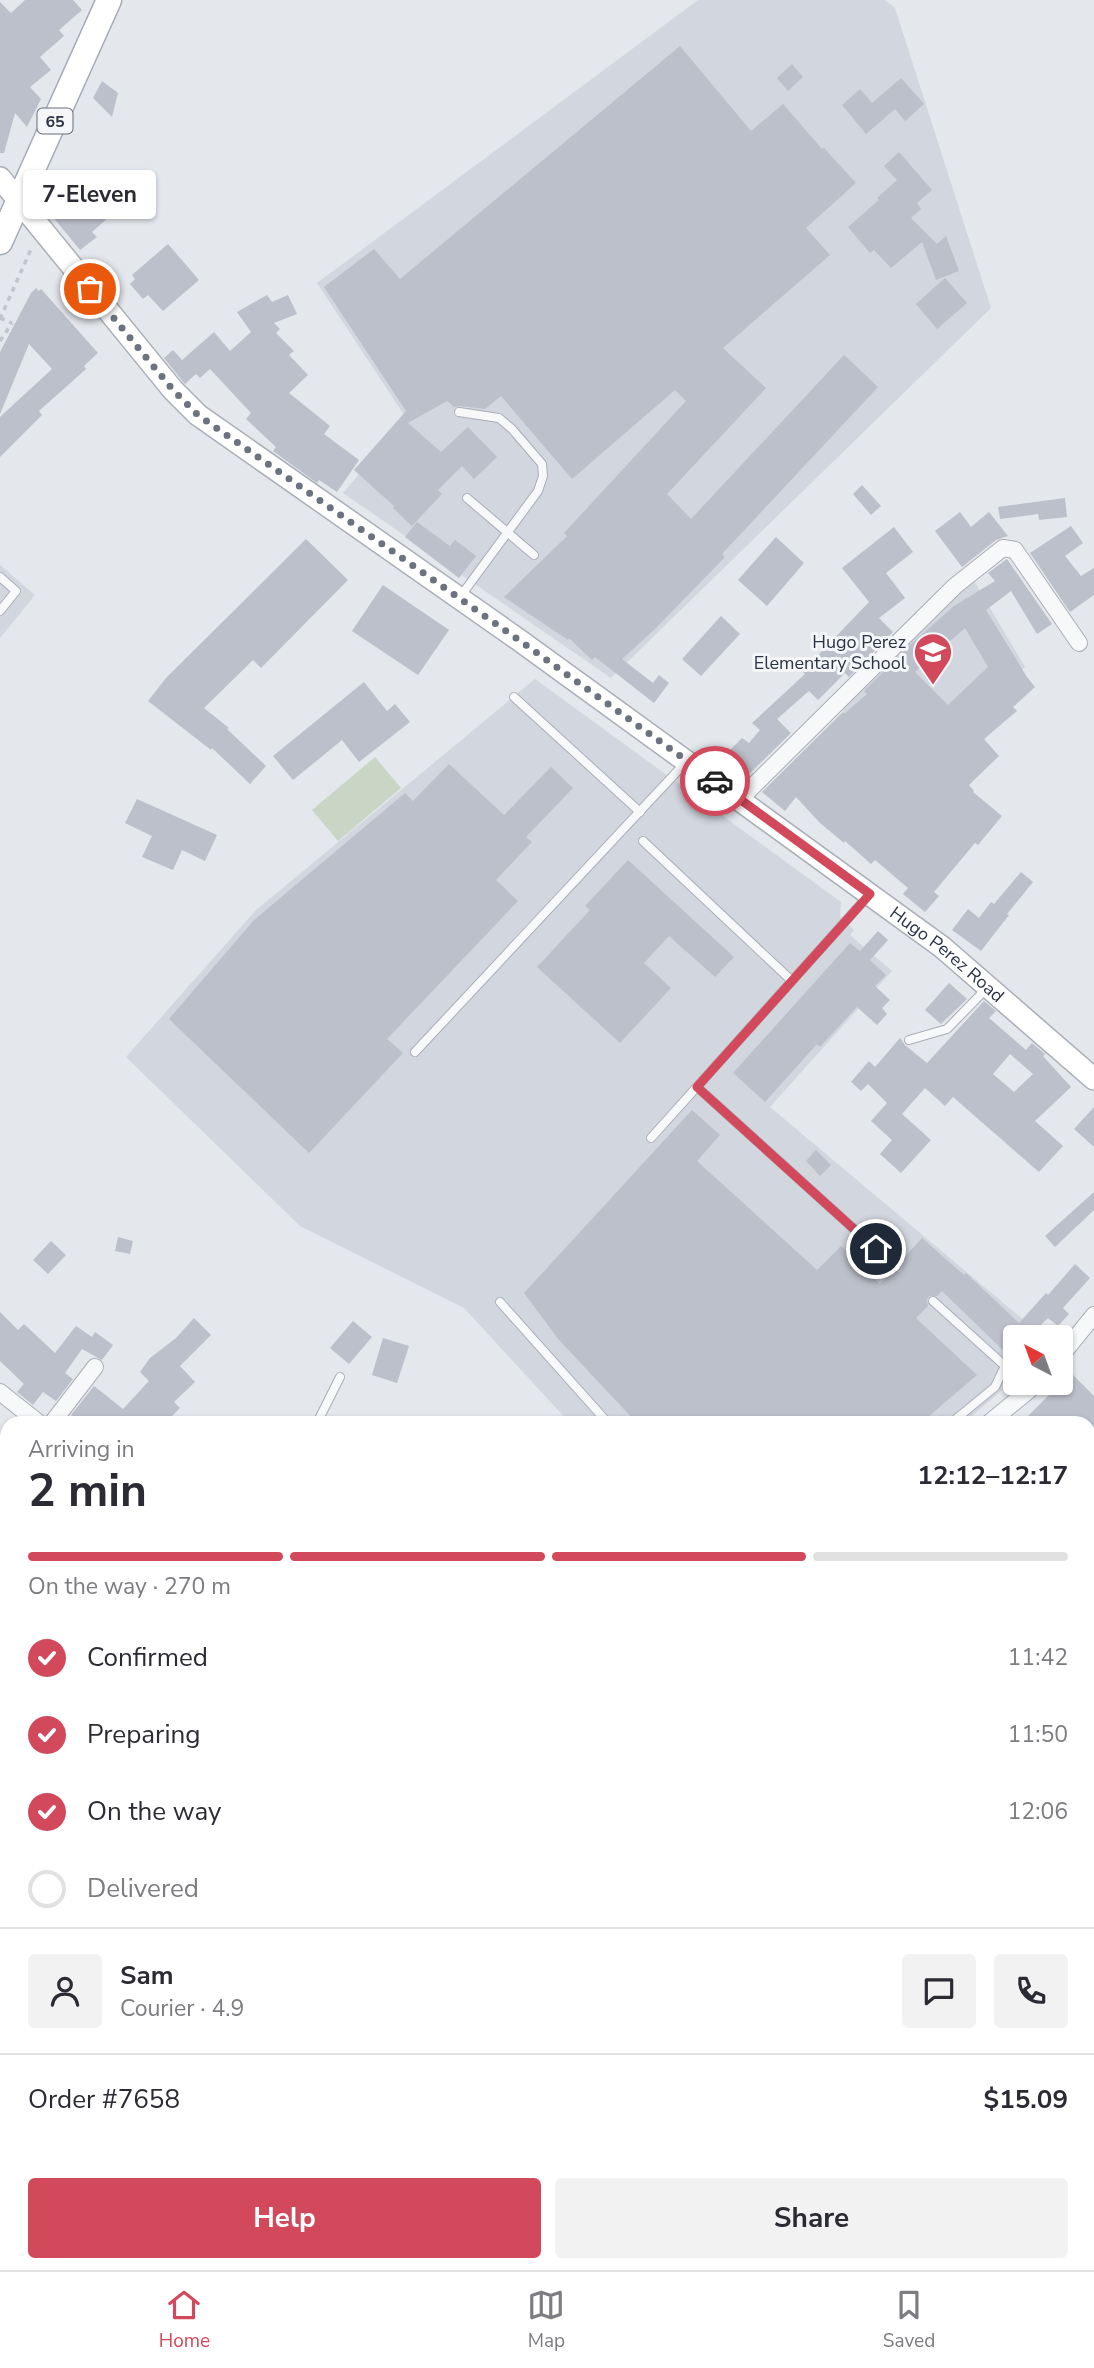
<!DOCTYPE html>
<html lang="en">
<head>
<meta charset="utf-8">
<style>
  body { margin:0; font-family:"Nunito Sans",sans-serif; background:#f2f2f3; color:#2b2b33; height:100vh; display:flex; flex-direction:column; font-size:26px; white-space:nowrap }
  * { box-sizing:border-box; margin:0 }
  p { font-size:23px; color:#7c7c81 }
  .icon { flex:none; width:38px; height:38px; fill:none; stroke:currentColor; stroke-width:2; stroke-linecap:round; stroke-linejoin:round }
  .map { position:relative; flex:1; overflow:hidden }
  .side { position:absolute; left:0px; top:1416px; width:1096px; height:856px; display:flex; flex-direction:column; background:#fff; border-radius:21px 21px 0 0; box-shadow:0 2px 5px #0004 }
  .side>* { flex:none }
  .needle { width:46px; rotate:319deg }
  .tools { position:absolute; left:1003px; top:1325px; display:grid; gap:14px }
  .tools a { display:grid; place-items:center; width:70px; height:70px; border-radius:7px; background:#fff; box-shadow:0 2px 5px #0004; font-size:35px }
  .pin { position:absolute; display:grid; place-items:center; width:60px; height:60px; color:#fff; margin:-30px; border:4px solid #fff; border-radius:50%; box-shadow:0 2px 7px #0007 }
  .courier { position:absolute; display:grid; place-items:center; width:70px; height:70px; margin:-35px; border:5px solid #d1495b; border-radius:50%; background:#fff; color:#222; box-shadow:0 2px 9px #0007 }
  .bubble { position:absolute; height:49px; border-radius:7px; background:#fff; box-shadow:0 2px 5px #0004; font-size:23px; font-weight:700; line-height:49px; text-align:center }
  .overview em { font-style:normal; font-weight:700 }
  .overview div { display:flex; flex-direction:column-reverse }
  .overview { display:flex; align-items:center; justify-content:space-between; height:119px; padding:0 28px }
  h1 { font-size:46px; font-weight:700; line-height:52px }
  .bar { display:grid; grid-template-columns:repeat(4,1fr); gap:10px 7px; align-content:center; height:84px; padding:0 28px }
  .bar i { height:9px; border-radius:5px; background:#e1e1e2 }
  .bar .active { background:#d1495b }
  .bar p { grid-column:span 4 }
  .line { display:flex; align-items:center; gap:18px; padding:0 28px; border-top:2px solid #e1e1e2 }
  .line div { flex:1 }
  .round { display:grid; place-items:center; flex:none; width:74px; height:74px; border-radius:7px; background:#f2f2f3 }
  ol { padding:0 28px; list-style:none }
  li { display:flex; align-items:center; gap:21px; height:77px }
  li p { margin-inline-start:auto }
  li .icon { padding:7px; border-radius:50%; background:#d1495b; color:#fff; stroke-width:4 }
  li:last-child { color:#7c7c81 }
  li i { width:38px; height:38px; border:4px solid #e1e1e2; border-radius:50% }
  .cta { display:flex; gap:14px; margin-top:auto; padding:14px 28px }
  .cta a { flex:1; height:80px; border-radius:7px; background:#d1495b; color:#fff; font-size:28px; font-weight:700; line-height:80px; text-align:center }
  .cta a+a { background:#f2f2f3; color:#2b2b33 }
  .dock { display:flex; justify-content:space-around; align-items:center; height:98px; border-top:2px solid #e1e1e2; background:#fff; font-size:19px; color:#7c7c81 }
  .dock a { display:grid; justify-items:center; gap:4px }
  .dock .active { color:#d1495b }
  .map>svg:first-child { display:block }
</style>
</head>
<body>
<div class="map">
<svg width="1094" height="2270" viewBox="0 0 1094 2270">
  <rect width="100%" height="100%" fill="#e4e7ec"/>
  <g fill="#d2d6de">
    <polygon points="698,0 885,0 895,8 991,308 611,678 343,493 406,418 317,283"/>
    <polygon points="0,565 35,595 0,638"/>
    <polygon points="973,579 1025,667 914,785 839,706"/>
    <polygon points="535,679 841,902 840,916 854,930 850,935 892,971 770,1107 1044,1337 1015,1337 1015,1379 964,1423 570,1423 464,1308 300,1226 126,1057 255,911"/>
    <polygon points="1094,1408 1094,2033 1088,2031 1088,1423"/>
  </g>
  <polygon fill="#c9d6c5" points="375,757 401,788 338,841 312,810"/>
  <g fill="#bbc0ca" fill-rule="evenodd">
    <polygon points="25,0 73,0 82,10 59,30 64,36 40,57 51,70 30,87 41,99 27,127 15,113 4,153 0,153 0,2 11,13"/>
    <polygon points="680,46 751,131 783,104 822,149 824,148 856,183 806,228 830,255 723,348 766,388 667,494 691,519 844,355 878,387 722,554 725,557 655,629 622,659 653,683 659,675 669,683 654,703 595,657 592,660 569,638 568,640 504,597 567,536 564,533 686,401 675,390 572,479 501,396 485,409 460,406 454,407 447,401 408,423 441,452 468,427 497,457 474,479 462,466 438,490 442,494 412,526 393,508 394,506 354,470 406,411 324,287 374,249 400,279"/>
    <polygon points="792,64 803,77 788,91 777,78"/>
    <polygon points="901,78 924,104 905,121 895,109 866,134 842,105 860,89 872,103"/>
    <polygon points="102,81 118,93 112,117 93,98"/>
    <polygon points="899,152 932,190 917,203 921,209 911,218 937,244 946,236 959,271 936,280 922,242 891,268 874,250 870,253 848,227 879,200 877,198 897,180 884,166"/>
    <polygon points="116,173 135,194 92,232 97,237 80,250 53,217 67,193 82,203"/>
    <polygon points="168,244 199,280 163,311 148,295 143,299 130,284 135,279 132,275"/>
    <polygon points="945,278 967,303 937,329 916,304"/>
    <polygon points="36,288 39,291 41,289 98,353 84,366 86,369 39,411 42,415 0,457 0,417 52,369 29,344 0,414 0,352 31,293"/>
    <polygon points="267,295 272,302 288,295 297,314 274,323 280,329 276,333 294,351 289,355 308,375 289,393 330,426 324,434 359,460 337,492 319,480 317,483 273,451 276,447 246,419 251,413 210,369 200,378 196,374 185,384 164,358 173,350 182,360 214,332 230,351 251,332 237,312"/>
    <polygon points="862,485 881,506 871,515 853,494"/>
    <polygon points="1065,498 1067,517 1039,520 1038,514 1000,519 998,507"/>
    <polygon points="960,512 971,527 989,512 1008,536 996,540 962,567 935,531"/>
    <polygon points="417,522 450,546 455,540 476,556 459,578 405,537"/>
    <polygon points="1071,526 1083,543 1065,556 1081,576 1094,568 1094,595 1070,612 1030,553"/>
    <polygon points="894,527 913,552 886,573 905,598 879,618 893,632 849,677 845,673 818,700 809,691 777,719 791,733 740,783 719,761 742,738 749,743 760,730 752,723 805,674 803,672 822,651 869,602 842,568"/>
    <polygon points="776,537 804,563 767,606 738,580"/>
    <polygon points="306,539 348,580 261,668 253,660 204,708 229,728 227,729 266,766 250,784 212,748 211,750 148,701 166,678"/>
    <path d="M1007,559L1052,624L1037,634L1011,591L986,610L1027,677L1035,687L1013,707L1017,711L984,739L999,756L969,785L974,791L973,792L1002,816L978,845L975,843L934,892L939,896L925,912L903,894L908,888L875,860L871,864L845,841L844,843L819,822L796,797L785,811L762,792L843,712L845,713L867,694L864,691L910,645L954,606L995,581L988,573ZM965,628L988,667L948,705L915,672Z"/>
    <polygon points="383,585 449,630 418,675 352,631"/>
    <polygon points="721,616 740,634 701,676 682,659"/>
    <polygon points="364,682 387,711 395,704 410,722 359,762 342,740 293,780 273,756"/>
    <polygon points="449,764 504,815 551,767 573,788 526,837 532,842 496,880 518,901 387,1039 403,1053 309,1153 169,1019 254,920 405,793 413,801"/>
    <polygon points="137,799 217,835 205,861 182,850 173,870 142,857 152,836 125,823"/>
    <polygon points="628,860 734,957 715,977 669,936 644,963 671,988 620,1043 537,967 590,910 585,906"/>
    <polygon points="1021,872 1033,882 1007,914 1009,915 981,951 952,930 968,909 979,918 991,902 994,904"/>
    <polygon points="878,931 888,940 870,960 886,975 875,986 890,1000 882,1008 887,1014 877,1025 857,1007 820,1047 817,1044 765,1102 733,1073 850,943 860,951"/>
    <polygon points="949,983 967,999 941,1024 925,1010"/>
    <path d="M984,1001L996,1011L989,1018L1026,1050L1032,1043L1045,1054L1043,1056L1071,1087L1035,1121L1063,1146L1039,1172L953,1097L945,1106L925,1088L902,1114L931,1140L901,1173L880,1154L892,1140L871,1121L887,1103L868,1084L861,1091L851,1082L869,1061L875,1067L900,1038L905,1045L927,1063ZM1010,1054L1033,1074L1014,1092L993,1074Z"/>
    <polygon points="1094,1107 1094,1147 1074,1129"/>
    <polygon points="692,1110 720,1135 697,1161 817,1270 841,1246 880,1284 891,1272 900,1272 902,1268 900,1262 922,1238 964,1275 966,1273 1019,1323 1046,1293 1048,1295 1075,1264 1090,1278 1063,1308 1069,1314 1058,1326 1048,1318 1031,1335 1033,1337 1015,1337 1015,1362 942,1291 937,1296 929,1296 927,1300 928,1306 916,1318 977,1375 921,1423 637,1423 559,1340 524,1293"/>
    <polygon points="816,1150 831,1165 820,1176 806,1161"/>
    <polygon points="1094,1192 1094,1210 1055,1247 1045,1236"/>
    <polygon points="118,1237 133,1241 130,1254 115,1251"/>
    <polygon points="51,1241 66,1255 48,1274 33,1260"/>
    <polygon points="0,1312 18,1330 24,1324 55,1353 76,1326 92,1337 95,1332 113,1345 102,1360 82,1349 65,1373 73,1379 56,1401 43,1392 33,1405 17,1392 24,1384 0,1361"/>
    <polygon points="194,1318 211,1335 180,1366 195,1382 174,1402 180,1408 165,1423 81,1423 71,1415 94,1386 123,1409 149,1381 140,1372 150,1358 176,1338"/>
    <polygon points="353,1321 372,1337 349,1364 330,1348"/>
    <polygon points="383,1338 409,1346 397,1383 372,1375"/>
    <polygon points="1069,1371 1094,1396 1094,1438 1088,1432 1088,1423 1021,1423 1051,1393 1048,1391 1057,1382 1060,1382 1060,1379"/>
  </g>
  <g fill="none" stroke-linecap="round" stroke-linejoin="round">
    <g stroke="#a9aeb7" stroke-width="10">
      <g id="lane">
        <polyline points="459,412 499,418 512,429 542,464 543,476 538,491 460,597"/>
        <polyline points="467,498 534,555"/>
        <polyline points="0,577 16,591 0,611"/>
        <polyline points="514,697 640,812"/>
        <polyline points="643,841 792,981"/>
        <polyline points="909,1040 947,1029 988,987"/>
        <polyline points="415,1052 685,763"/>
        <polyline points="697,1087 896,1267"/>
        <polyline points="651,1138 869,895"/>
        <polyline points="933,1301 1005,1366 995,1387 951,1423"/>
        <polyline points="500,1302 608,1423"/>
        <polyline points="317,1423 340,1377"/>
        <polyline points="1088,1552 1094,1556"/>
        <polyline points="1088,1806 1094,1796"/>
        <polyline points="1088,1902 1094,1905"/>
      </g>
    </g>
    <g stroke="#a9aeb7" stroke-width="18">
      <g id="street">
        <polyline points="739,800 955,586 1003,548 1015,550 1079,643"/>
        <polyline points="1060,1357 1094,1315"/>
        <polyline points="0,1392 39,1423"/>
        <polyline points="52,1423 95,1367"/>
        <polyline points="989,1423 1039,1382"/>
        <polyline points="0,1880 7,1888"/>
        <polyline points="0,2105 7,2110"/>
        <polyline points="189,2264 196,2270"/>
        <polyline points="652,2264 658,2270"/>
        <polyline points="893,2264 896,2270"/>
      </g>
    </g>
    <g stroke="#a9aeb7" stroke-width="24">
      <g id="secondary">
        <path id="s1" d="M0,178L173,390L198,415L519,640L942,947L1094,1079"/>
      </g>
    </g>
    <g stroke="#a3abb8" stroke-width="27">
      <polyline id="primary" points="0,242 109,0"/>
    </g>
    <g stroke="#c2c5cb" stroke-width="3.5" stroke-dasharray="5 5" stroke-linecap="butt">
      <polyline points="0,319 32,247"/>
      <polyline points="0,341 12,323"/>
    </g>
    <use href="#lane" stroke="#f7f8fa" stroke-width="8"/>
    <use href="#street" stroke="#f7f8fa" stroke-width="16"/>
    <use href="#secondary" stroke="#fff" stroke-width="21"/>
    <use href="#primary" stroke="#fff" stroke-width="24"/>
    <polyline stroke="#c2c5cb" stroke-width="3.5" stroke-dasharray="5 5" stroke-linecap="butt" points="0,318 12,323"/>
  </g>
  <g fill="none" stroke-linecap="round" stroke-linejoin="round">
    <polyline stroke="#6c737f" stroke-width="7" stroke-dasharray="0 12.6" points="90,289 173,390 198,415 519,640 715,781"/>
    <polyline stroke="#d1495b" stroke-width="9" points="715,781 870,894 697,1087 876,1249"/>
  </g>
  <defs>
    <g id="school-pin" transform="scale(2.0125)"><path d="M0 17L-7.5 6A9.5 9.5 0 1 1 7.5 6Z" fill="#d1495b" stroke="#f4f6f9"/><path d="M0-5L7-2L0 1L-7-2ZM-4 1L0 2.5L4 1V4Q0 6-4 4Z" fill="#fff"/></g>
  </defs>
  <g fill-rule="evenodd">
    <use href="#school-pin" x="933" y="652"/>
  </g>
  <g text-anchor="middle" stroke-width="6" stroke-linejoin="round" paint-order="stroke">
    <rect fill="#f4f6f9" stroke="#676e7b" stroke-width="2" x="37.5" y="108.5" width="35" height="25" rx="5"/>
    <g font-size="16" font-weight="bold" fill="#2b3445">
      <text x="55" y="127">65</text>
    </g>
    <g font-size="18" fill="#2b3445" stroke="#f4f6f9" text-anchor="end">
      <text x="906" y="648">Hugo Perez<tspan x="906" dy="21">Elementary School</tspan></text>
    </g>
    <g font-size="18" fill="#2b3445" stroke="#f4f6f9">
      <text dy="6" stroke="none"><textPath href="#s1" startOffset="1232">Hugo Perez Road</textPath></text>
    </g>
  </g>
</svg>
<div class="tools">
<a><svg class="needle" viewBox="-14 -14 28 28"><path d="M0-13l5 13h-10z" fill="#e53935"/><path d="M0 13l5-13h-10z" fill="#7c7c81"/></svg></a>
</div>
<div class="pin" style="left:90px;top:289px;background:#ea580c"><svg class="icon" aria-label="bag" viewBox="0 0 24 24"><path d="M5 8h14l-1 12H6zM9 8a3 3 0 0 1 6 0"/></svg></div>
<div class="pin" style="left:876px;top:1249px;background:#1f2937"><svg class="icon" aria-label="home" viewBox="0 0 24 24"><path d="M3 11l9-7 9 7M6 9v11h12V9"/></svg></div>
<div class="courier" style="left:715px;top:781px"><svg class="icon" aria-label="car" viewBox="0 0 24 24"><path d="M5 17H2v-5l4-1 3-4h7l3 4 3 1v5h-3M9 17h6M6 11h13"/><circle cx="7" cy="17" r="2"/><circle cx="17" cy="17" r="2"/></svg></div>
<div class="bubble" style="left:23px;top:170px;width:133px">7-Eleven</div>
<section class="side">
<div class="overview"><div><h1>2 min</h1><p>Arriving in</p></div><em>12:12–12:17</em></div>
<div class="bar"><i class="active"></i><i class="active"></i><i class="active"></i><i></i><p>On the way · 270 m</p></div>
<ol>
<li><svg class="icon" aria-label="check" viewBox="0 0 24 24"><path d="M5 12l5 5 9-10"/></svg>Confirmed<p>11:42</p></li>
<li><svg class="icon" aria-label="check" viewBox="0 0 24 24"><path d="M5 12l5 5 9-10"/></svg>Preparing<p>11:50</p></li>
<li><svg class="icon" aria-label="check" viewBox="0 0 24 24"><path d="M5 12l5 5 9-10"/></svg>On the way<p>12:06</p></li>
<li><i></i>Delivered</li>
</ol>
<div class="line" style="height:126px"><a class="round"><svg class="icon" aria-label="person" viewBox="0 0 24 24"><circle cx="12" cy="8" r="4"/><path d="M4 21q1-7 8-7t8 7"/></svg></a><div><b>Sam</b><p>Courier · 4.9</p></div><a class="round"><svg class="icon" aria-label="chat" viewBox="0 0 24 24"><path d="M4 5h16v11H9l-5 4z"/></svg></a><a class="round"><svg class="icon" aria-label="phone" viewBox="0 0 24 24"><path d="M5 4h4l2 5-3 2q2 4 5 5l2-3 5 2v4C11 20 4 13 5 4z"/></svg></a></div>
<div class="line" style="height:91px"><div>Order #7658</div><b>$15.09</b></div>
<div class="cta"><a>Help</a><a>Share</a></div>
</section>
</div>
<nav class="dock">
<a class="active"><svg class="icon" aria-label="home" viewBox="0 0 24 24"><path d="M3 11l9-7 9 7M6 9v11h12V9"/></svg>Home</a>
<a><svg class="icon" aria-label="map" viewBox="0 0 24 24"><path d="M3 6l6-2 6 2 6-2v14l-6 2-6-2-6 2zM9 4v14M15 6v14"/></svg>Map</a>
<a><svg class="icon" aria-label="saved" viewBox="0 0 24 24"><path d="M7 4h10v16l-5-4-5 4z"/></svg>Saved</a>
</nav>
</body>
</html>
